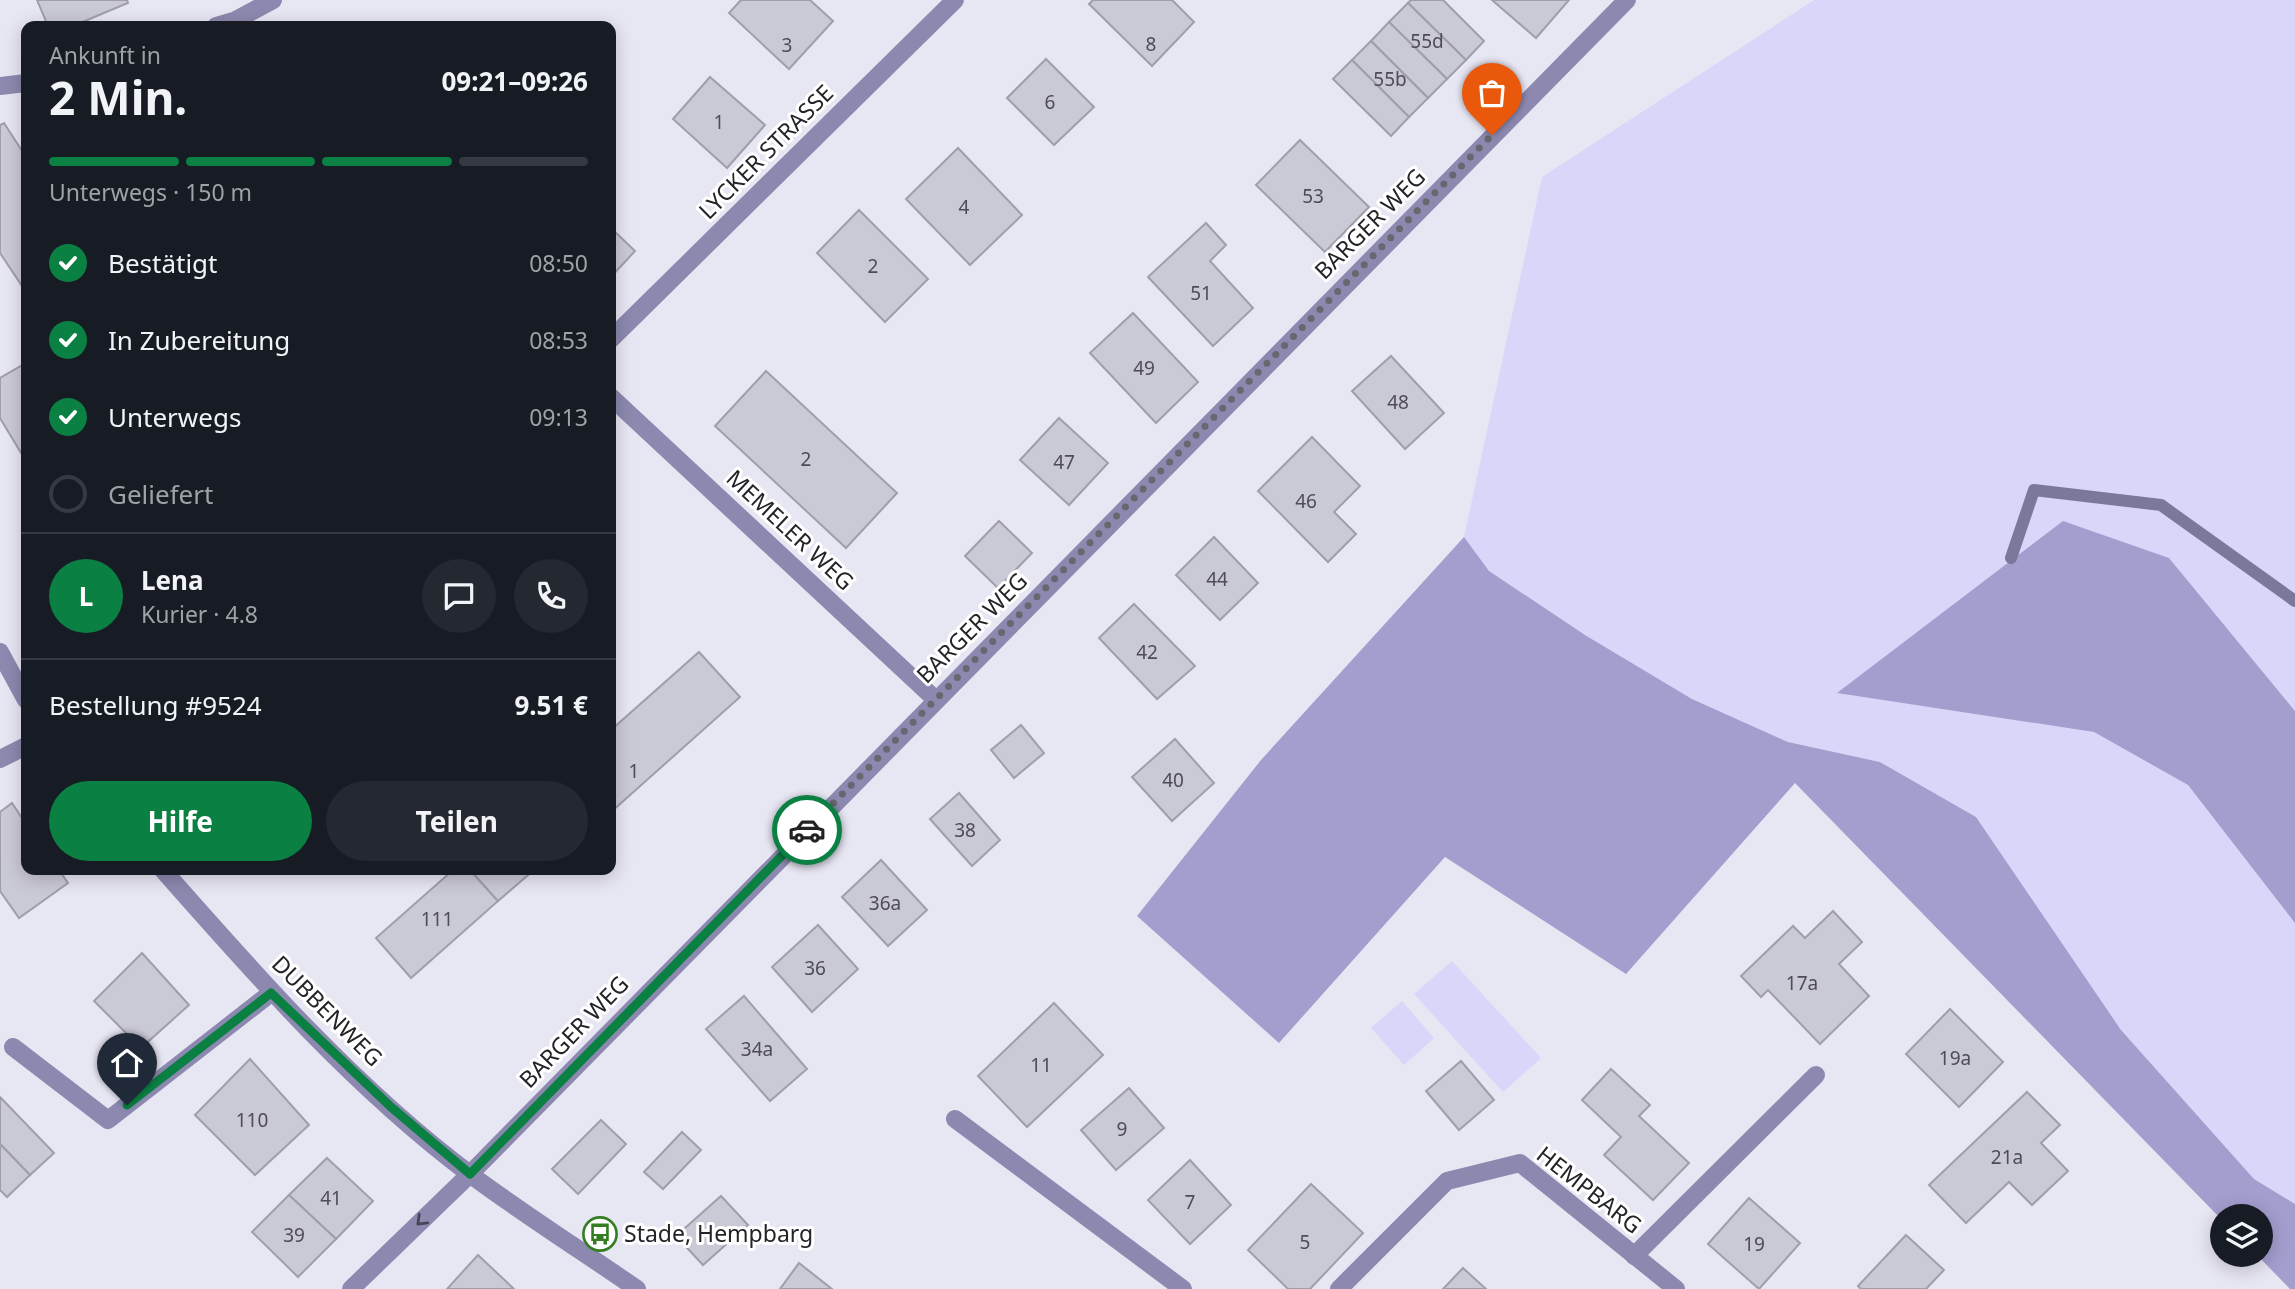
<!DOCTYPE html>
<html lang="de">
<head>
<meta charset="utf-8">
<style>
  body { margin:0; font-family:"Noto Sans",sans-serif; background:#242831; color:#f1f3f6; height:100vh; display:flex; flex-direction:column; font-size:26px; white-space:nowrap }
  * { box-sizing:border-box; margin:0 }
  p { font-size:23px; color:#9ea1a6 }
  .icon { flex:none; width:38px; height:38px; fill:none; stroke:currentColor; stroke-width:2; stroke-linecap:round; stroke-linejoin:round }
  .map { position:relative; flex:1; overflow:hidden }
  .side { position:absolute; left:21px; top:21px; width:595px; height:854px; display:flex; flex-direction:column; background:#171b24; border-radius:14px; box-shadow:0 4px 18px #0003 }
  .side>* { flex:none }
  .buttons { position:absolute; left:2210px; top:1204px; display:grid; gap:14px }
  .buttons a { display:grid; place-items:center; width:63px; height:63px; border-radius:50%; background:#171b24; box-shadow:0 4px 18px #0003; font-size:35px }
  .pin { position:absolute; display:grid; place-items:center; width:60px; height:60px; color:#fff; margin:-72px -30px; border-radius:50% 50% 50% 0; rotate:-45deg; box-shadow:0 0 7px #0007 }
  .pin .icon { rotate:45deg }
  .courier { position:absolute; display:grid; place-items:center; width:70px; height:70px; margin:-35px; border:5px solid #0b8043; border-radius:50%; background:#fff; color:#222; box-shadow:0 2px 9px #0007 }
  .overview em { font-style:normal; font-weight:700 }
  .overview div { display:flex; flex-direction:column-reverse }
  .overview { display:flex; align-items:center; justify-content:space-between; height:119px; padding:0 28px }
  h1 { font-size:46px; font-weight:700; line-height:52px }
  .bar { display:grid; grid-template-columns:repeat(4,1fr); gap:10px 7px; align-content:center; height:84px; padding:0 28px }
  .bar i { height:9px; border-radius:5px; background:#363941 }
  .bar .selected { background:#0b8043 }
  .bar p { grid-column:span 4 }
  .line { display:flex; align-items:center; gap:18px; padding:0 28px; border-top:2px solid #363941 }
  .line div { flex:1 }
  .round { display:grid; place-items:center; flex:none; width:74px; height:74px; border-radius:37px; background:#242831 }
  ol { padding:0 28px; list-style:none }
  li { display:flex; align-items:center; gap:21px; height:77px }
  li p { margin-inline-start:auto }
  li .icon { padding:7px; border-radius:50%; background:#0b8043; color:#fff; stroke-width:4 }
  li:last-child { color:#9ea1a6 }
  li i { width:38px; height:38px; border:4px solid #363941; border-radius:50% }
  .primary-button { display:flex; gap:14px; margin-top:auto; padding:14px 28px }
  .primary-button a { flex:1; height:80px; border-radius:42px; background:#0b8043; color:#fff; font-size:28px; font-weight:700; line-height:80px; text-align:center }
  .primary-button a+a { background:#242831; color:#f1f3f6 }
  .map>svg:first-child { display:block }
</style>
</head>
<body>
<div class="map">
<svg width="2295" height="1289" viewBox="0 0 2295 1289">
  <rect width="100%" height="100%" fill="#e7e6f3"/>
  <g fill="#dad6fa">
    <polygon points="1814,0 2295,0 2295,711 2169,558 1838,693 2094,732 2188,785 2295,923 2295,1204 2254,1179 2121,1030 1976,817 1880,762 1788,742 1692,699 1585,635 1488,571 1464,537 1542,177"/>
    <polygon points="1452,961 1541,1058 1503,1092 1414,994"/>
    <polygon points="1402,1001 1434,1038 1404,1065 1371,1028"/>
  </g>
  <g fill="#a49ecf">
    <polygon points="2063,521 2169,558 2295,711 2295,923 2188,785 2094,732 1837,693"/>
    <polygon points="1464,537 1489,571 1585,635 1692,699 1788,742 1880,762 1976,817 2121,1030 2254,1179 2295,1204 2295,1289 2290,1289 2257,1255 2261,1255 2261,1216 2222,1216 2222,1220 1795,783 1626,974 1445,857 1279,1043 1137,916 1261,760"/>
  </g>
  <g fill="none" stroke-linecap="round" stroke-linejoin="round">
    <polyline stroke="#7c789c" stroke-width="12" points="2011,558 2034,490 2161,505 2295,601"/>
  </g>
  <g fill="#cac9d6" stroke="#a09eab" stroke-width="2">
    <polygon points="37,0 127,0 128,3 73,26 48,26"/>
    <polygon points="741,0 810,0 833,21 789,69 729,13"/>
    <polygon points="1093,0 1172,0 1194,22 1152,66 1089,4"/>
    <polygon points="1411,0 1443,0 1484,41 1466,60 1408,3"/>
    <polygon points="1492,0 1569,0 1536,38"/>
    <polygon points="1408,3 1466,60 1447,79 1389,22"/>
    <polygon points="1389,22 1447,79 1428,98 1371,41"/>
    <polygon points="1371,41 1428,98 1409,117 1352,60"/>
    <polygon points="1046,59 1094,107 1054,145 1007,98"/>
    <polygon points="1352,60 1409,117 1391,136 1333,79"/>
    <polygon points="710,77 765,125 727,168 673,119"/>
    <polygon points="4,123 26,157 26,283 22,286 0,253 0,125"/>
    <polygon points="1300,140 1369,207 1325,252 1256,185"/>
    <polygon points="958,148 1022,215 970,265 906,199"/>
    <polygon points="859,210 928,279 885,322 817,253"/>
    <polygon points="1206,223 1226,245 1210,261 1253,308 1213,346 1148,277"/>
    <polygon points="611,228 635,251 611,277"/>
    <polygon points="1133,313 1198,382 1156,423 1090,353"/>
    <polygon points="1391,356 1444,413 1405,449 1352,391"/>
    <polygon points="26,363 26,450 21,453 0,418 0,378"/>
    <polygon points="766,371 897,493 846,548 715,426"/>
    <polygon points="1059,418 1108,463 1069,505 1020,460"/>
    <polygon points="1312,437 1360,486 1334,512 1356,534 1328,562 1258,491"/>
    <polygon points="999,521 1032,553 998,588 965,556"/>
    <polygon points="1214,537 1258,583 1220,620 1176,575"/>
    <polygon points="1134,604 1195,666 1157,699 1099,638"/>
    <polygon points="699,652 740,697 611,812 611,730"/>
    <polygon points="1021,725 1044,753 1014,778 991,750"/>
    <polygon points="1175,739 1214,783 1172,821 1132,777"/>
    <polygon points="959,793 1000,840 972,866 930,819"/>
    <polygon points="12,803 26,824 26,870 59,870 68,883 19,918 0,891 0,812"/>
    <polygon points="881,860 927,910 888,946 842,897"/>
    <polygon points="453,870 470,870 498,901 411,978 376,938"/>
    <polygon points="470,870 534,870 498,901"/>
    <polygon points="1833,911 1862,942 1839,964 1869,996 1820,1044 1768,990 1761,997 1741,976 1793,926 1805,938"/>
    <polygon points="818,925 858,969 812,1012 772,967"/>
    <polygon points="142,953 189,1005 141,1048 94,1001"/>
    <polygon points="744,996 807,1069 770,1101 706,1029"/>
    <polygon points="1054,1003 1103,1055 1027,1127 978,1076"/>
    <polygon points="1950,1009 2003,1062 1959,1107 1906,1054"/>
    <polygon points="250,1059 309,1125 255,1175 195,1115"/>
    <polygon points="1461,1061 1494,1100 1459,1130 1426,1091"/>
    <polygon points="1611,1069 1650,1105 1639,1116 1689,1163 1653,1200 1604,1155 1621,1137 1582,1100"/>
    <polygon points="1129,1088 1164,1128 1116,1170 1081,1130"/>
    <polygon points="2027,1092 2060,1125 2041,1143 2068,1171 2032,1205 2009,1182 1966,1223 1929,1185"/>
    <polygon points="0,1097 54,1153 30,1175 0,1144"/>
    <polygon points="601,1120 626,1144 578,1194 552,1169"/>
    <polygon points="682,1132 701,1150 663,1189 644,1172"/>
    <polygon points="0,1144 30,1175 7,1197 0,1190"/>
    <polygon points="327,1158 373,1201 336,1239 289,1195"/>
    <polygon points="1190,1160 1231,1205 1190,1244 1148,1200"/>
    <polygon points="1311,1184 1363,1233 1310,1289 1288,1289 1248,1250"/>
    <polygon points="289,1195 336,1239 298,1277 252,1232"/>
    <polygon points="721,1196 748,1225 703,1265 676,1236"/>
    <polygon points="1749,1198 1800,1243 1759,1289 1708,1244"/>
    <polygon points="1906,1235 1944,1270 1926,1289 1861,1289 1858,1286"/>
    <polygon points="478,1255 514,1289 447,1289"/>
    <polygon points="799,1263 832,1289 780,1289"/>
    <polygon points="1463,1268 1486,1289 1443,1289"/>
  </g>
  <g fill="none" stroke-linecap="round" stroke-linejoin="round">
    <g stroke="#8c88af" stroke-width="18">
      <polyline points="216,26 236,20 273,0"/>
      <polyline points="0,86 26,83"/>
      <polyline points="611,339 955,0"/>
      <polyline points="611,397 935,699"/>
      <polyline points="0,652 26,700"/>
      <polyline points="0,759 26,746"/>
      <path d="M163,870C258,978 355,1088 471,1175C525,1215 582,1251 637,1289"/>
      <polyline points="13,1047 108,1120 271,993"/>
      <polyline points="955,1119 1183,1289"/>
      <polyline points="1634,1256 1816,1075"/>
      <polyline points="351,1289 470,1174 1627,0"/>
      <polyline points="1339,1289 1447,1181 1520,1163 1676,1289"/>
    </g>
  </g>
  <defs><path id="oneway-chevron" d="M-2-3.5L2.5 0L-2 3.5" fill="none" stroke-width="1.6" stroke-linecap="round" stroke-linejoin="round" transform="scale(1.75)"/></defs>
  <use stroke="#484657" href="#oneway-chevron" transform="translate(421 1221) rotate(136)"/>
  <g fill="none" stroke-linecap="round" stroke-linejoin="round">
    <polyline stroke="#68676f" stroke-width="7" stroke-dasharray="0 12.6" points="807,830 1492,135"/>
    <polyline stroke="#0b8043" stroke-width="9" points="127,1105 271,993 391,1107 470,1174 807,830"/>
  </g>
  <defs>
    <g id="bus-ring" transform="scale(1.75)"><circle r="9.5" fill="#fff" stroke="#337d23" stroke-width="1.5"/><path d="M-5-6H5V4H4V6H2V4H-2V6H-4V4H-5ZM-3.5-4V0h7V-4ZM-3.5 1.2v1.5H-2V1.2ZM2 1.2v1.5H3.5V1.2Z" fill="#337d23"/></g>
  </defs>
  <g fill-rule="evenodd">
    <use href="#bus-ring" x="600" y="1234"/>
  </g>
  <g text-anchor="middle" stroke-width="6" stroke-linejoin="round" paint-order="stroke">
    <g font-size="19" fill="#4e4c54">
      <text x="1427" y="48">55d</text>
      <text x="1151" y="51">8</text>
      <text x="787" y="52">3</text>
      <text x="1390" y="86">55b</text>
      <text x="1050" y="109">6</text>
      <text x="719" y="129">1</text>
      <text x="1313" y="203">53</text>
      <text x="964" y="214">4</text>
      <text x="873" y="273">2</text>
      <text x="1201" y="300">51</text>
      <text x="1144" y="375">49</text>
      <text x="1398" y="409">48</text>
      <text x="806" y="466">2</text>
      <text x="1064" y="469">47</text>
      <text x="1306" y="508">46</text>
      <text x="1217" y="586">44</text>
      <text x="1147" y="659">42</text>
      <text x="634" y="778">1</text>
      <text x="1173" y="787">40</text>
      <text x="965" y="837">38</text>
      <text x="885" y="910">36a</text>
      <text x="437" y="926">111</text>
      <text x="815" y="975">36</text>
      <text x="1802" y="990">17a</text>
      <text x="757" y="1056">34a</text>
      <text x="1955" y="1065">19a</text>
      <text x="1041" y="1072">11</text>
      <text x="252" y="1127">110</text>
      <text x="1122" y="1136">9</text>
      <text x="2007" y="1164">21a</text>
      <text x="331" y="1205">41</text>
      <text x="1190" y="1209">7</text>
      <text x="294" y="1242">39</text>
      <text x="1305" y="1249">5</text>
      <text x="1754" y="1251">19</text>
    </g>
    <g font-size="23" fill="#242328" stroke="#fff">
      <text transform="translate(766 152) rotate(-45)" y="8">LYCKER STRASSE</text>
      <text transform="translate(1370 224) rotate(-45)" y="8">BARGER WEG</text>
      <text transform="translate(790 530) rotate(43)" y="8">MEMELER WEG</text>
      <text transform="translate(972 628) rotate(-45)" y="8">BARGER WEG</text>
      <text transform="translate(327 1011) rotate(45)" y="8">DUBBENWEG</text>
      <text transform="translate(574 1032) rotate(-46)" y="8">BARGER WEG</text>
      <text transform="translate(1589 1190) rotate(38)" y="8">HEMPBARG</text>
    </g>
    <g font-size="23" fill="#242328" stroke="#fff" text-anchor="start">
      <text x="624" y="1242">Stade, Hempbarg</text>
    </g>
  </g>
</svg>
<div class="buttons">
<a><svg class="icon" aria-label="layers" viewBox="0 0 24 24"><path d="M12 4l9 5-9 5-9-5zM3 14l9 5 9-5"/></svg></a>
</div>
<div class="pin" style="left:1492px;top:135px;background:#ea580c"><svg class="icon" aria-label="bag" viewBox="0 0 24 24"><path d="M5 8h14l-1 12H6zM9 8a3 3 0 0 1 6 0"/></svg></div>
<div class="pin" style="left:127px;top:1105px;background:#1f2937"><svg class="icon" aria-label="home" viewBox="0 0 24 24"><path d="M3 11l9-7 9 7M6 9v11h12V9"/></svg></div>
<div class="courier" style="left:807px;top:830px"><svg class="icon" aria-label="car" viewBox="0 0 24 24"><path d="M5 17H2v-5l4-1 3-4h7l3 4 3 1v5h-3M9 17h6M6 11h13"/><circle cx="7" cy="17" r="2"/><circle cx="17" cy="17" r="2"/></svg></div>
<section class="side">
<div class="overview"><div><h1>2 Min.</h1><p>Ankunft in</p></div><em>09:21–09:26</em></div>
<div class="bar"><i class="selected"></i><i class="selected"></i><i class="selected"></i><i></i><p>Unterwegs · 150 m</p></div>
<ol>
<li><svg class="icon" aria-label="check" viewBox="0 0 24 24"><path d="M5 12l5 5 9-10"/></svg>Bestätigt<p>08:50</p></li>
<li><svg class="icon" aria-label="check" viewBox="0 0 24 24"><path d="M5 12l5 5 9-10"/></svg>In Zubereitung<p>08:53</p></li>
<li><svg class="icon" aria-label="check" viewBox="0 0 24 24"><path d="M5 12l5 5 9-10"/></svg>Unterwegs<p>09:13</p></li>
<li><i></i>Geliefert</li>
</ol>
<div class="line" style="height:126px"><b class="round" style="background:#0b8043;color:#fff">L</b><div><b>Lena</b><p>Kurier · 4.8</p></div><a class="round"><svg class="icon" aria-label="chat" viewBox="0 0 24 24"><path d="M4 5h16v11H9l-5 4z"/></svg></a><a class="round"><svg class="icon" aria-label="phone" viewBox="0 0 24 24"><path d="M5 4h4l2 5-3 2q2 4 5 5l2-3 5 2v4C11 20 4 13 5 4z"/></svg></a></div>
<div class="line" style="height:91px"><div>Bestellung #9524</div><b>9.51 €</b></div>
<div class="primary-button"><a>Hilfe</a><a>Teilen</a></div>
</section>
</div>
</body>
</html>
